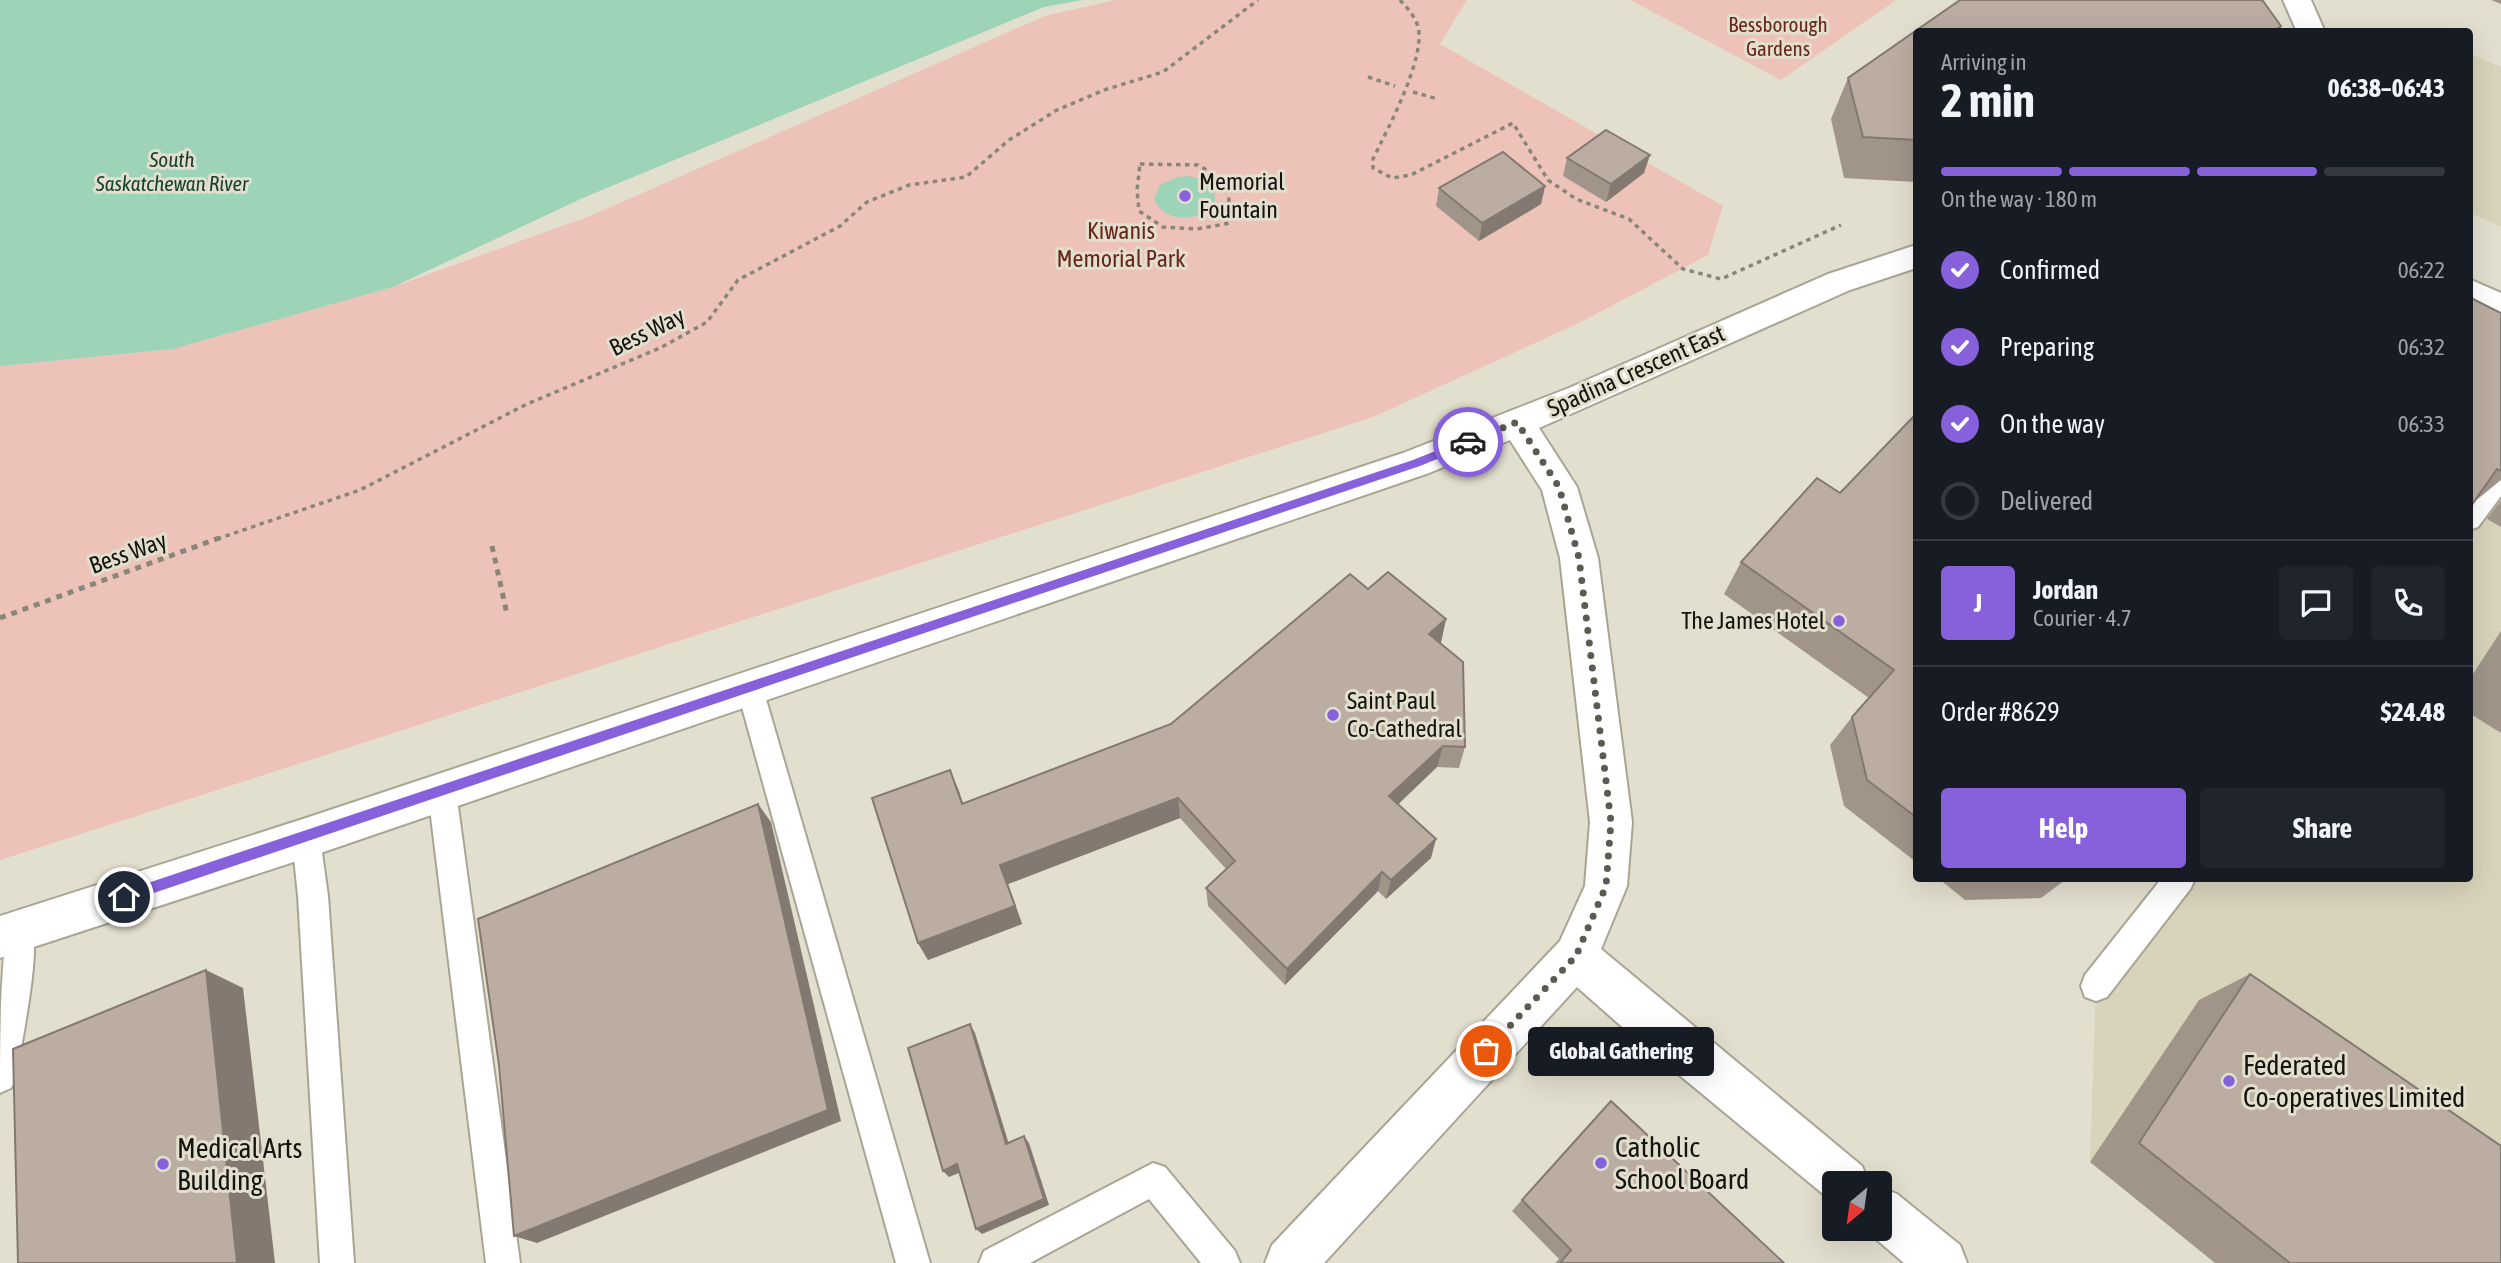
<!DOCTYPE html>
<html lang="en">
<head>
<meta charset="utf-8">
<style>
  body { margin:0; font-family:"Asap Condensed",sans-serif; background:#20242c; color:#f1f3f6; height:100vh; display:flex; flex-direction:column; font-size:26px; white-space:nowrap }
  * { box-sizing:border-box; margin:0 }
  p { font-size:23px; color:#9ea1a6 }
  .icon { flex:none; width:38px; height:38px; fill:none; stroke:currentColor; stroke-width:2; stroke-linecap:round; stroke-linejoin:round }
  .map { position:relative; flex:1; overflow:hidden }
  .drawer { position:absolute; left:1913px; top:28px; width:560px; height:854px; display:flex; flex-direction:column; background:#171b24; border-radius:7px; box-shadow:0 7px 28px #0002 }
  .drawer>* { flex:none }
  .needle { width:46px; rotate:209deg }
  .controls { position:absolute; left:1822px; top:1171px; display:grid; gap:14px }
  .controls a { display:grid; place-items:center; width:70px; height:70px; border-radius:7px; background:#171b24; box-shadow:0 7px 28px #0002; font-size:35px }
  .pin { position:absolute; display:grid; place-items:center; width:60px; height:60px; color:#fff; margin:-30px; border:4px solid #fff; border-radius:50%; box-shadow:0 2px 7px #0007 }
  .courier { position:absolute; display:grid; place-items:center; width:70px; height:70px; margin:-35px; border:5px solid #8661db; border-radius:50%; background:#fff; color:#222; box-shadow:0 2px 9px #0007 }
  .bubble { position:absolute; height:49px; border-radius:7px; background:#171b24; box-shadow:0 7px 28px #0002; font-size:23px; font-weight:700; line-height:49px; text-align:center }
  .summary em { font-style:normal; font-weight:700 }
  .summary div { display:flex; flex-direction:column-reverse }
  .summary { display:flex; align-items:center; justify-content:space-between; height:119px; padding:0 28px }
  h1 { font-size:46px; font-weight:700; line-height:52px }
  .bar { display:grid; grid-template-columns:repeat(4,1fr); gap:10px 7px; align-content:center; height:84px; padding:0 28px }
  .bar i { height:9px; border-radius:5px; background:#363941 }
  .bar .active { background:#8661db }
  .bar p { grid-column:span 4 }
  .line { display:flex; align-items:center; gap:18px; padding:0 28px; border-top:2px solid #363941 }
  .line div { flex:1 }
  .round { display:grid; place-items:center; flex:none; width:74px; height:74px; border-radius:7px; background:#20242c }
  ol { padding:0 28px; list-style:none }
  li { display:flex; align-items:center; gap:21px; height:77px }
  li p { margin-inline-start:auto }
  li .icon { padding:7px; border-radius:50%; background:#8661db; color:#fff; stroke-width:4 }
  li:last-child { color:#9ea1a6 }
  li i { width:38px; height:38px; border:4px solid #363941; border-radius:50% }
  .button { display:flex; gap:14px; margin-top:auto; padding:14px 28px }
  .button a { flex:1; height:80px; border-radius:7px; background:#8661db; color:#fff; font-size:28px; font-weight:700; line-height:80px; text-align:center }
  .button a+a { background:#20242c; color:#f1f3f6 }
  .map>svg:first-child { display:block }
</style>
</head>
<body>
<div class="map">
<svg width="2501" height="1263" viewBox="0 0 2501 1263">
  <rect width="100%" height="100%" fill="#e3dfce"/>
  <g fill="#d9d3bb">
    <polygon points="2469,53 2501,67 2501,227 2469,212"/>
    <polygon points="2469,352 2501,369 2501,1263 2090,1162 2096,986 2177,879 2469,878"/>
  </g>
  <g fill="#edc2b9">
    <polygon points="1115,0 1467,0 1440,44 1723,206 1708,255 1579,323 1373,417 0,860 0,366 173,349 393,287 590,216 1045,16"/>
    <polygon points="1630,0 1896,0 1781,80"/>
  </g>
  <g fill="#9dd3b6">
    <polygon points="0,0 1083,0 1044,7 585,197 393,287 173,349 0,366"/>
    <path d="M1187,176C1202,178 1216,184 1215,201C1202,222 1163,225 1154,198L1160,185L1177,177Z"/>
  </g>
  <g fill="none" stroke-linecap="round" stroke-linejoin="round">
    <g stroke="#a9a595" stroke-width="4">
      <g id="service">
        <polygon points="2501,467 2501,496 2478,527 2469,530 2469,501 2492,470"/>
        <polygon points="750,677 760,681 763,689 930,1263 896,1263 737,689 740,681"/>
        <polygon points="442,779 452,783 456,792 520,1263 486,1263 428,792 432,783"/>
        <polygon points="306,825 316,829 320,838 328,896 354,1263 320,1263 298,896 292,838 296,829"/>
        <polygon points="2162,878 2195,878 2191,888 2107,997 2096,1001 2085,997 2081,986 2085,975"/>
        <path d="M20,917L31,921C42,948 21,1044 16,1077L11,1088L0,1093C0,1049 0,959 9,921Z"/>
        <polygon points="1153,1163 1165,1167 1235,1251 1240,1263 1201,1263 1149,1199 1030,1263 979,1263 984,1251"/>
      </g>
    </g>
    <g stroke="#a9a595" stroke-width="4">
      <polygon id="minor" points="2469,279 2501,293 2501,319 2469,305"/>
    </g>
    <g stroke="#a9a595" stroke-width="4">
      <g id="tertiary">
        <polygon points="2283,0 2311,0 2325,32 2297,32"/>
        <polygon points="1916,245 1916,268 1850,290 1539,428 1577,487 1598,558 1632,822 1627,886 1601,949 1862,1166 1869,1183 1834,1183 1834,1203 1637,1040 1577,987 1324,1263 1265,1263 1272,1245 1560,941 1585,886 1590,822 1560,558 1542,490 1510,440 1429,473 306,858 0,958 0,916 306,818 1403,453 1569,388 1828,274"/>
        <polygon points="1880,1187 1897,1194 1960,1245 1967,1263 1904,1263 1863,1228 1880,1228"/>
      </g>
    </g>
    <g stroke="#888679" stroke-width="3.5" stroke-dasharray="4.5 4.5" stroke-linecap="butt">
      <path d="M1400,0C1407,8 1415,16 1418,27C1426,58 1387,130 1373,159V168L1392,178L1411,175L1513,123L1548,180L1576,199L1629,219L1683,269L1721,279L1841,225"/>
      <polyline points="1368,77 1395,86"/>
      <polyline points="1413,92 1438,99"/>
      <polygon points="1140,164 1198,165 1228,182 1230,223 1197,229 1163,227 1139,211 1137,190"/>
      <polyline points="217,539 360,490 527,404 662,347 707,322 738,280 840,226 867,202 909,185 966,177 1009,140 1057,110 1104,90 1163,72 1258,0"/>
    </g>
    <g stroke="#888679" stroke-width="5" stroke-dasharray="6 6" stroke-linecap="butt">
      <polyline points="492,546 507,614"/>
      <polyline points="0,618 222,537"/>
    </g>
    <use href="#service" fill="#fff" fill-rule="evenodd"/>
    <use href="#minor" fill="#fff" fill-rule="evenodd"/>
    <use href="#tertiary" fill="#fff" fill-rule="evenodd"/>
  </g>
  <g fill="#a1958a">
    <polygon points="1960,0 2261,0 2263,1 2281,26 2277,32 1916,32 1916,182 1844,178 1831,119 1848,78"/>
    <polygon points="2491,0 2501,0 2501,4"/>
    <polygon points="1567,158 1644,173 1606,202 1563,176"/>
    <polygon points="1545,186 1541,204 1479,241 1436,206 1439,188"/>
    <polygon points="2501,313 2501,480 2474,502"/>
    <polygon points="1916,414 1916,862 1844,806 1830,745 1852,717 1869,698 1724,594 1741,562 1840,493"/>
    <polygon points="2501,500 2501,527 2487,519"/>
    <polygon points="1368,589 1446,619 1441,642 1440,643 1465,747 1459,768 1437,767 1398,804 1431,858 1386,899 1378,891 1285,985 1208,906 1206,888 1226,869 1180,818 1008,884 1022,924 928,960 918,943 950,770 963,804 1171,724"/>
    <polygon points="2501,631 2501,733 2469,713 2469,680"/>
    <polygon points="1938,878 2068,878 2041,898 1965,900"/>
    <polygon points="2250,974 2501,1263 2215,1263 2090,1162 2199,1000"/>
    <polygon points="1597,1116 1784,1263 1555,1263 1559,1259 1512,1211"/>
  </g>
  <g fill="#837971">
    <polygon points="1650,155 1644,173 1606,202 1611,184"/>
    <polygon points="1545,186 1541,204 1479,241 1482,223"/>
    <polygon points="1446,619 1441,642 1424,658 1429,634"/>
    <polygon points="1443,746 1437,767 1385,817 1389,796"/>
    <polygon points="950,770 959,791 970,824 962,804"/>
    <polygon points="1178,798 1180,818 1008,884 1022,924 928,960 918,943 1000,865"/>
    <polygon points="758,804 771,822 841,1121 537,1243 514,1236"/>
    <polygon points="1436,839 1431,858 1386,899 1391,880"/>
    <polygon points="1382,872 1378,891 1285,985 1287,969"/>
    <polygon points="206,970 243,988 275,1263 237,1263"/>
    <polygon points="970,1024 975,1033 1011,1151 1006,1144"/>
    <polygon points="1024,1136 1029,1143 1049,1205 982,1234 976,1229"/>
    <polygon points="957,1164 964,1171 949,1177 943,1171"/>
  </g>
  <g fill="#bbada1" stroke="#837971" stroke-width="2">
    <polygon points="1960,0 2261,0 2263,1 2281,26 2274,32 1916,32 1916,140 1863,137 1848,78"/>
    <polygon points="1606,130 1650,155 1611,184 1567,158"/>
    <polygon points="1503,152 1545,186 1482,223 1439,188"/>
    <polygon points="2469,297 2501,313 2501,471 2497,469 2469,509"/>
    <polygon points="1916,414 1916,817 1867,780 1852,717 1894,670 1741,562 1817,478 1840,493"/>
    <polygon points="1388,572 1446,619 1429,634 1463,662 1465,747 1443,746 1389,796 1436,839 1391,880 1382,872 1287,969 1206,888 1235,861 1178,798 1000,865 1015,906 918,943 872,798 950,770 962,804 1171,724 1350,574 1368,589"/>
    <polygon points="758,804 828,1110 514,1236 499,1065 478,919"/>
    <polygon points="206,970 237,1263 18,1263 13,1049"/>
    <polygon points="2250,974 2501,1146 2501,1263 2290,1263 2139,1143"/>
    <polygon points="970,1024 1006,1144 1024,1136 1044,1199 976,1229 957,1164 943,1171 908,1048"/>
    <polygon points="1611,1101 1784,1263 1560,1263 1571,1250 1522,1200"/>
  </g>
  <polygon fill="#8661db" points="1468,438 1473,442 1471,445 1420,466 124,903 117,897 124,891 1413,460"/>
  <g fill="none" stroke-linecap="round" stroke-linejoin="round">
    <polyline stroke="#5d5b51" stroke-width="7" stroke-dasharray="0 12.6" points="1468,442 1517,422 1559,487 1579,558 1611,822 1606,886 1576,956 1486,1051"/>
  </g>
  <g fill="#8661db" stroke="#e3dfce" stroke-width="2.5">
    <circle cx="1185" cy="196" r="7"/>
    <circle cx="1839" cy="621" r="7"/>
    <circle cx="1333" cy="715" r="7"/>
    <circle cx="2229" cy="1081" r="7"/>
    <circle cx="1601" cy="1163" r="7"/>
    <circle cx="163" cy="1164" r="7"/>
  </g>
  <g text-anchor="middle" stroke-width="6" stroke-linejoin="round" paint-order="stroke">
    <g font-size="21" fill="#6a261b" stroke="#e3dfce">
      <text x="1778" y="32">Bessborough<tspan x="1778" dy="24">Gardens</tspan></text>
    </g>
    <g font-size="21" font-style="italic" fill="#16422e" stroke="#e3dfce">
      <text x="172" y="167">South<tspan x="172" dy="24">Saskatchewan River</tspan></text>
    </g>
    <g font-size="24" fill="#15140e" stroke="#e3dfce" text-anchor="start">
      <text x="1199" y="190">Memorial<tspan x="1199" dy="28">Fountain</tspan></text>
      <text x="1825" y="629" text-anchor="end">The James Hotel</text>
      <text x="1347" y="709">Saint Paul<tspan x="1347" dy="28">Co-Cathedral</tspan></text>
    </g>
    <g font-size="24" fill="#6a261b" stroke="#e3dfce">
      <text x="1121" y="239">Kiwanis<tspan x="1121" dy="28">Memorial Park</tspan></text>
    </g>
    <g font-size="24" fill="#15140e" stroke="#e3dfce">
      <text transform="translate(647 332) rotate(-26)" y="8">Bess Way</text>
      <text transform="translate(1636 371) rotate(-24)" y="8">Spadina Crescent East</text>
      <text transform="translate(128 553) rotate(-20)" y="8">Bess Way</text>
    </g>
    <g font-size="28" fill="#15140e" stroke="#e3dfce" text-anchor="start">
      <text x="2243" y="1075">Federated<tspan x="2243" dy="32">Co-operatives Limited</tspan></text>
      <text x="1615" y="1157">Catholic<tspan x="1615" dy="32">School Board</tspan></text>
      <text x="177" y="1158">Medical Arts<tspan x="177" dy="32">Building</tspan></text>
    </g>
  </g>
</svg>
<div class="controls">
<a><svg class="needle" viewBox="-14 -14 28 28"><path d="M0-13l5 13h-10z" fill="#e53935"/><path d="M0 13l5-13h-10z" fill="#9ea1a6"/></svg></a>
</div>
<div class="pin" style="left:1486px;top:1051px;background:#ea580c"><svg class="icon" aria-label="bag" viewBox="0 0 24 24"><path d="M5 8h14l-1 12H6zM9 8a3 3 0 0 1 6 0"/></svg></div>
<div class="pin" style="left:124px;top:897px;background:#1f2937"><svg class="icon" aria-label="home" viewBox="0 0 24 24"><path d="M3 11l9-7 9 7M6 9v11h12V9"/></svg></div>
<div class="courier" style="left:1468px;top:442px"><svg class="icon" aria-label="car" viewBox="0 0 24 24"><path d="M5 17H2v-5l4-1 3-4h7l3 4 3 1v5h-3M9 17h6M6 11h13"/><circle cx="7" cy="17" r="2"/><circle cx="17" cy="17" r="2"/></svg></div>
<div class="bubble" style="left:1528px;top:1027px;width:186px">Global Gathering</div>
<section class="drawer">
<div class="summary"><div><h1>2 min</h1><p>Arriving in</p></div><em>06:38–06:43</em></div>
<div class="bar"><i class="active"></i><i class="active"></i><i class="active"></i><i></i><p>On the way · 180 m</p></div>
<ol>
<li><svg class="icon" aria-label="check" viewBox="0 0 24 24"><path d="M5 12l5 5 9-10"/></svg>Confirmed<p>06:22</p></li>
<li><svg class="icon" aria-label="check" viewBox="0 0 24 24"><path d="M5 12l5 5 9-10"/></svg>Preparing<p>06:32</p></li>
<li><svg class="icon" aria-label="check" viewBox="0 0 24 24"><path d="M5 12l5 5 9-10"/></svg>On the way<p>06:33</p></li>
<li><i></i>Delivered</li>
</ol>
<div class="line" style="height:126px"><b class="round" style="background:#8661db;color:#fff">J</b><div><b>Jordan</b><p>Courier · 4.7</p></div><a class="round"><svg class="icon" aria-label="chat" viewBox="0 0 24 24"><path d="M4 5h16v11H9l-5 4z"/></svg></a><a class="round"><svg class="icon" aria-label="phone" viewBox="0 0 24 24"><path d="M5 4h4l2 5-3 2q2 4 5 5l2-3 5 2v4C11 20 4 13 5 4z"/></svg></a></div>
<div class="line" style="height:91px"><div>Order #8629</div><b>$24.48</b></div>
<div class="button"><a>Help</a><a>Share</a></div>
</section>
</div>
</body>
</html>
